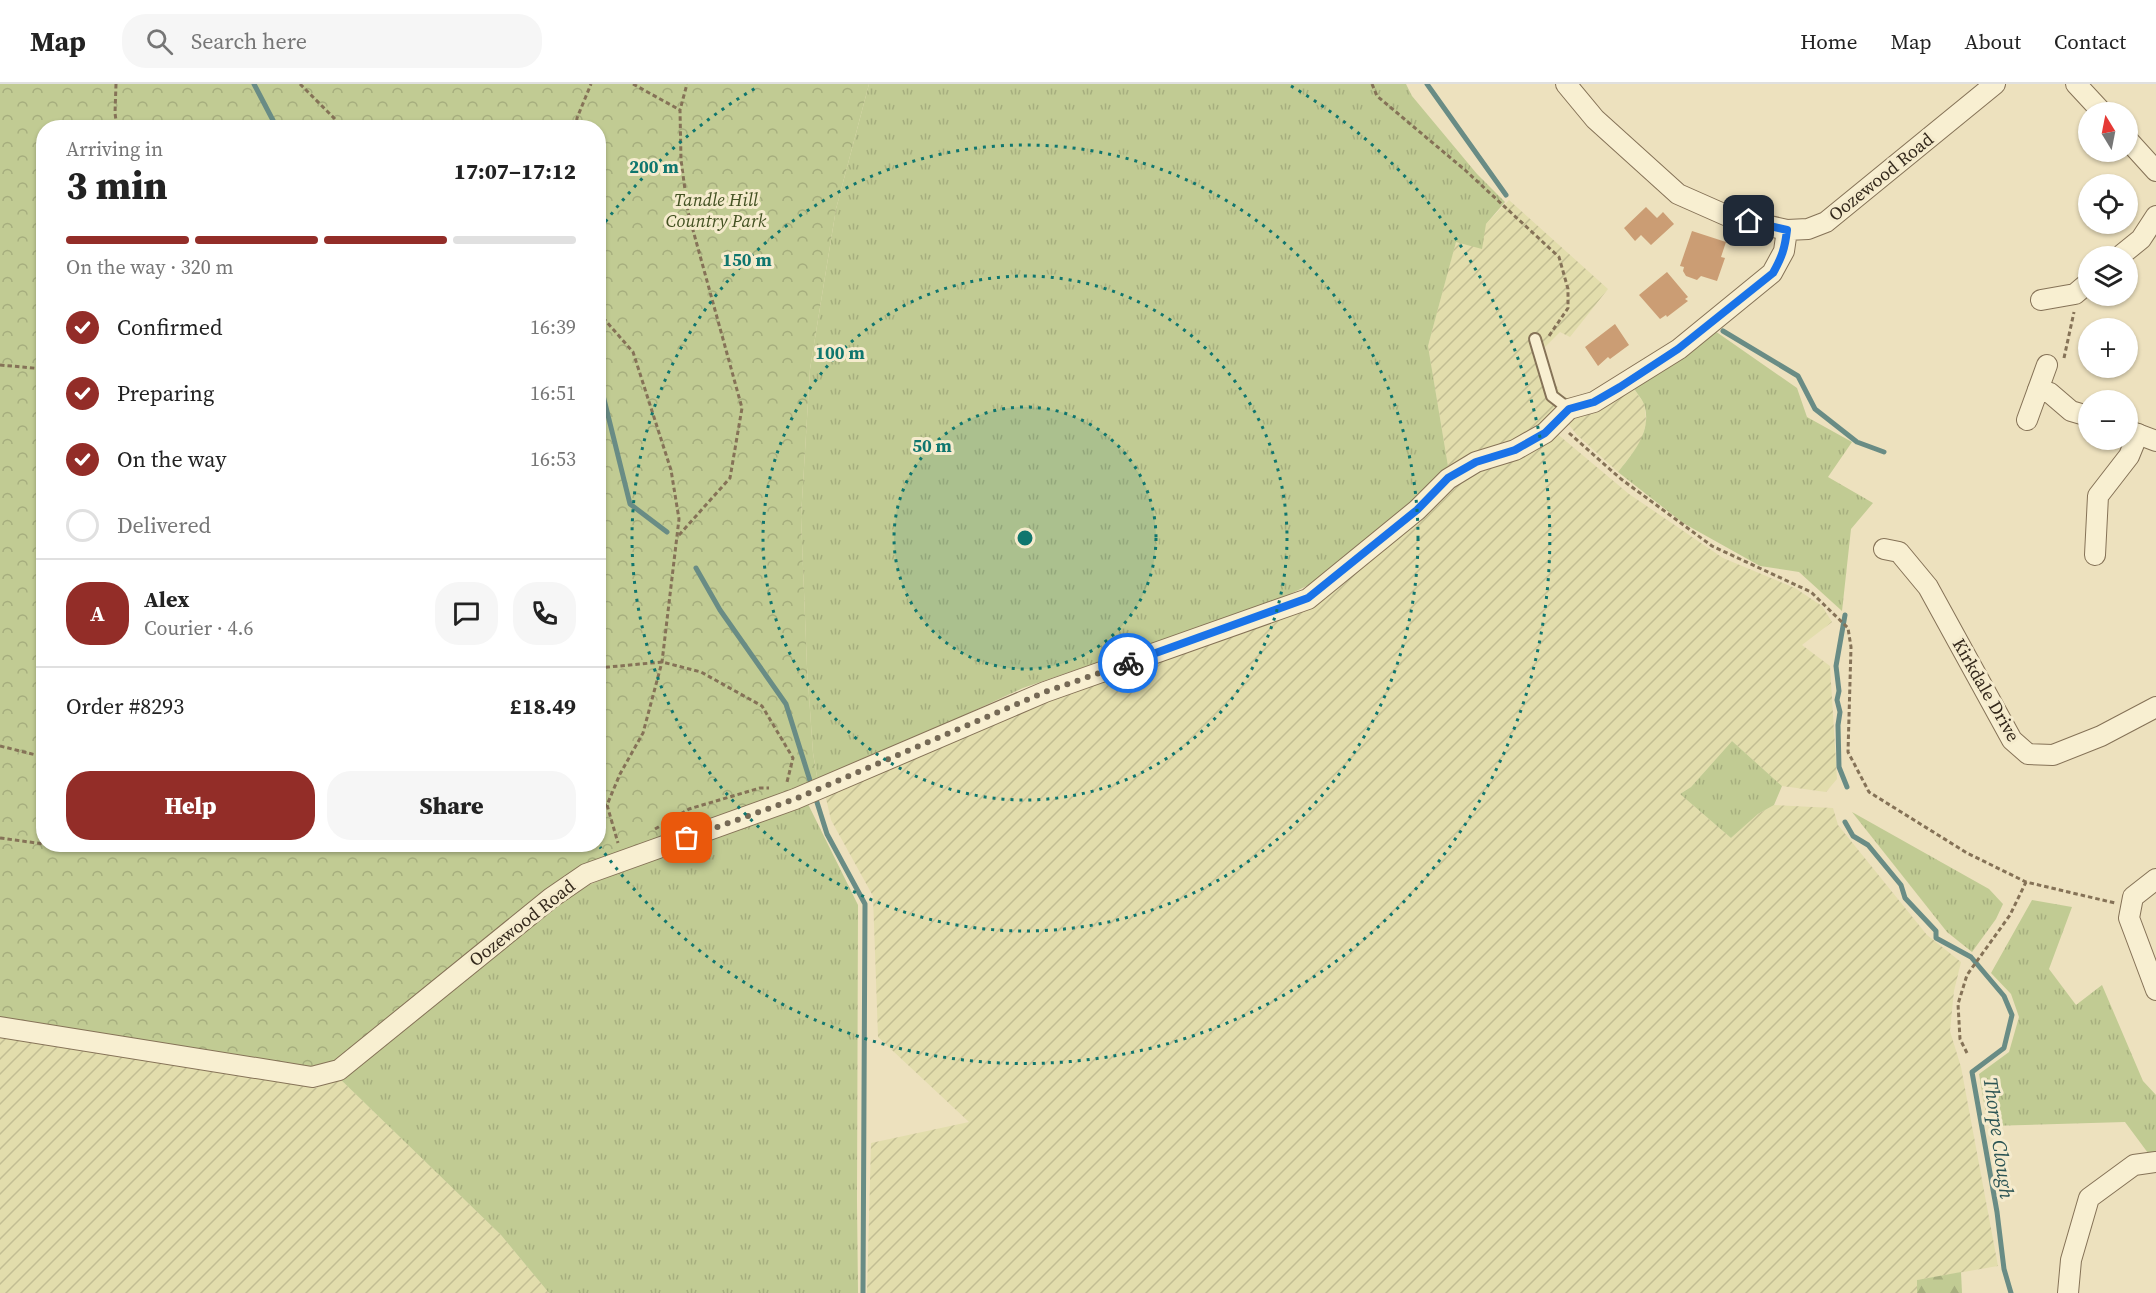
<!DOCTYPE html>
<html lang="en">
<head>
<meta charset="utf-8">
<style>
  body { margin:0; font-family:"Source Serif 4",serif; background:#f6f6f6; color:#222; height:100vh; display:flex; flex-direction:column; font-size:22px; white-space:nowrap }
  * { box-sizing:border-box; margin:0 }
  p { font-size:20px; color:#767676 }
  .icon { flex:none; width:33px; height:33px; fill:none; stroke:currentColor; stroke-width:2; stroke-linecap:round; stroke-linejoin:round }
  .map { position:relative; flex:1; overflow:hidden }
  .side { position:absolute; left:36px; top:36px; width:570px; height:732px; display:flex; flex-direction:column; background:#fff; border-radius:24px; box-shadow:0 2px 4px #0004 }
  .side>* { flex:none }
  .needle { width:39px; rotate:350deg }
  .fabs { position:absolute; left:2078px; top:18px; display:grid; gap:12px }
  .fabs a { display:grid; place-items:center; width:60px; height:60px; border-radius:50%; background:#fff; box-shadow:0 2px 4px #0004; font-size:30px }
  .pin { position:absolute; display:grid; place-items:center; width:51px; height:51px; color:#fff; margin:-26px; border-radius:12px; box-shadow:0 3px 9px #0006 }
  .courier { position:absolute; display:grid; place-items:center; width:60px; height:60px; margin:-30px; border:4px solid #1a73e8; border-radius:50%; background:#fff; color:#222; box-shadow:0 2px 8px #0007 }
  .summary em { font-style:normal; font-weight:800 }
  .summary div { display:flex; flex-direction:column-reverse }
  .summary { display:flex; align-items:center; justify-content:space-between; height:102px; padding:0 30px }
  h1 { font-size:39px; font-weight:800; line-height:45px }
  .bar { display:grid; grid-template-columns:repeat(4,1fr); gap:9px 6px; align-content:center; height:72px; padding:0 30px }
  .bar i { height:8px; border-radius:4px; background:#e0e0e0 }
  .bar .active { background:#932d28 }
  .bar p { grid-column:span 4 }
  .line { display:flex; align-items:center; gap:15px; padding:0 30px; border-top:2px solid #e0e0e0 }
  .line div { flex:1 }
  .round { display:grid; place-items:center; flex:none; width:63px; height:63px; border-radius:24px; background:#f6f6f6 }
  ol { padding:0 30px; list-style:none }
  li { display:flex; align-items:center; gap:18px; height:66px }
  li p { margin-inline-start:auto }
  li .icon { padding:6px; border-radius:50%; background:#932d28; color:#fff; stroke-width:4 }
  li:last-child { color:#767676 }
  li i { width:33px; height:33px; border:3px solid #e0e0e0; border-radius:50% }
  .button { display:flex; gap:12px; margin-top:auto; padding:12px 30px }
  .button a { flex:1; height:69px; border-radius:24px; background:#932d28; color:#fff; font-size:24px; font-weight:800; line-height:69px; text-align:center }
  .button a+a { background:#f6f6f6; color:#222 }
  header { display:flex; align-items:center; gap:36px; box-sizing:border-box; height:84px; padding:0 30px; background:#fff; border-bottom:2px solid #e0e0e0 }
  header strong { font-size:28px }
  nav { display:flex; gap:33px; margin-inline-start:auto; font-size:21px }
  .search { width:420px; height:54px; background:#f6f6f6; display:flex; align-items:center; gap:15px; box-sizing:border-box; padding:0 21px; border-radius:24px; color:#767676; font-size:22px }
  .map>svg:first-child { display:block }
</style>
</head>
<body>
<header>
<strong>Map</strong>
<div class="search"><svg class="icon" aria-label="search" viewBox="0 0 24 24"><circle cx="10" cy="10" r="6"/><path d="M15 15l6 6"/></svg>Search here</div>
<nav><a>Home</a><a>Map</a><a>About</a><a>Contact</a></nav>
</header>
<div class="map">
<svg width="2156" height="1209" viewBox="0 0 2156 1209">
  <defs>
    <pattern id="farmland-furrows" width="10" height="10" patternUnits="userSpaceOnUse" patternTransform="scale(1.5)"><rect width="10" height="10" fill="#e2ddac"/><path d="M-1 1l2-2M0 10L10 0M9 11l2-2" fill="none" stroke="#c2be93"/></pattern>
    <pattern id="grass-tufts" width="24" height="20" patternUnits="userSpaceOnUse" patternTransform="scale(1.5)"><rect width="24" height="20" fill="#c1cb93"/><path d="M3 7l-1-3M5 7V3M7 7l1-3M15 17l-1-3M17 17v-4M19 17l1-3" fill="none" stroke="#a6ae7e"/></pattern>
    <pattern id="forest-firs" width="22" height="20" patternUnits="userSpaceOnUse" patternTransform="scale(1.5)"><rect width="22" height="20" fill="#c1cb93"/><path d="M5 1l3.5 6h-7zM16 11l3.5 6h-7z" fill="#a6ae7e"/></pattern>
    <pattern id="park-crowns" width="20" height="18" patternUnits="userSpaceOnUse" patternTransform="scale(1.5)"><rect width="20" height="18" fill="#c1cb93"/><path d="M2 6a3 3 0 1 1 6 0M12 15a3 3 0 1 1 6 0" fill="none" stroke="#a6ae7e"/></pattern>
  </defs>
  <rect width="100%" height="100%" fill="#ede1be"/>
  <g fill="url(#farmland-furrows)">
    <polygon points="1509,116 1608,205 1570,253 1560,248 1544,264 1553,295 1562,312 1576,317 1531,348 1448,382 1428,262 1456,157 1486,140"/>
    <polygon points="1632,302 1645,321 1646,339 1641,358 1618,388 1577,351 1566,337"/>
    <polygon points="1555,348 1629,410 1723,474 1795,504 1822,522 1832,538 1802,561 1830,582 1837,695 1826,708 1782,702 1732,657 1691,703 1680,710 1731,754 1758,730 1774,721 1833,724 1838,741 1927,851 1961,878 1954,907 1950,947 1961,983 1998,1182 1917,1196 1917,1209 867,1209 871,1059 969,1038 878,953 873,812 831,736 825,710 1053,612 1310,525 1457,398"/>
    <polygon points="0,953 171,979 316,1004 339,994 501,1151 549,1209 0,1209"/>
  </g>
  <g fill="url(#grass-tufts)">
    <polygon points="869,0 1406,0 1412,12 1477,90 1505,118 1486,140 1482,165 1456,158 1428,262 1448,382 1445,391 1329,491 1276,517 1023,604 818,699 813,669 807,583 801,433 810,285 836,125"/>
    <path d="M1715,247L1797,304L1807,333L1852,358L1828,393L1873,419L1851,445L1842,527L1799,488L1760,482L1683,439L1618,388C1633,369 1651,349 1645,323C1643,316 1636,308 1632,302Z"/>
    <polygon points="1732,657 1782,702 1774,721 1758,730 1731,754 1680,710 1691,703"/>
    <polygon points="808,720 858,821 857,1117 858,1209 549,1209 501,1151 339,994 580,805 632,782"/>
    <polygon points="1852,728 1989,805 2003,820 1996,835 1972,868 1947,848"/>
    <polygon points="2032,816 2072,823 2049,885 2076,921 2102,901 2143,997 2156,1011 2156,1069 2148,1069 2125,1038 1988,1042 1979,990 2009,968 2019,933 2011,910 1991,889"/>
  </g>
  <polygon fill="url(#forest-firs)" points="1961,1188 1962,1209 1917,1209 1917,1196"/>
  <path fill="url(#park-crowns)" fill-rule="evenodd" d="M0,0H869L836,125L810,285L801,433L807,583L813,669L818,699L620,770L338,977L325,984L302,985L0,938ZM44,44H598V760H44Z"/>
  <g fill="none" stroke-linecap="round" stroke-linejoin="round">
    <g stroke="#698c85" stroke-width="5">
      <polyline points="254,0 277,44"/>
      <polyline points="1427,0 1506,111"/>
      <polyline points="1723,247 1798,292 1815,325 1857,358 1884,368"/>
      <polyline points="598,291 630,420 667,448"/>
      <polyline points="696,484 720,526 786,620 812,703"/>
      <polyline points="1845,531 1836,582 1839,607 1837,616 1840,628 1838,641 1839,683 1847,703"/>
      <polyline points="815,712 827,750 865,820 863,1209"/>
      <polyline points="1845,738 1853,752 1868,761 1901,801 1905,814 1936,847 1936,854 1971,873 2004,912 2012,931 2004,964 1972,988 1997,1128 2004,1185 2011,1209"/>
    </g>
  </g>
  <g fill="#cb9d74">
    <polygon points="1646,123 1657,134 1663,128 1674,140 1651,161 1641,151 1635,157 1624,144"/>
    <polygon points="1692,147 1726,158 1721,173 1725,174 1717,197 1701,192 1697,196 1686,192 1683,187 1684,183 1680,182"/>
    <polygon points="1667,188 1688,213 1685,215 1688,217 1667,233 1666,231 1660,235 1639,211"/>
    <polygon points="1615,240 1629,261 1610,275 1608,273 1598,282 1585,263"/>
  </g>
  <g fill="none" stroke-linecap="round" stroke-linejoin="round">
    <g stroke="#857257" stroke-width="14">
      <polyline id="lane" points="1535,255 1552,312 1569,325"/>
    </g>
    <g stroke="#857257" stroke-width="22">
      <g id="street">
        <polyline points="1566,0 1595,35 1678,110 1730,133 1787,146"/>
        <polyline points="2076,0 2102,28"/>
        <polyline points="2127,55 2156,87"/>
        <polyline points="2120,172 2141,155 2156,132"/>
        <polyline points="2041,216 2075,210 2088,199"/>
        <polyline points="2038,306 2050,309 2071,327 2088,332"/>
        <polyline points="2027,336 2047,281"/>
        <polyline points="2127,346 2156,357"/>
        <polyline points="1884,465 1899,468 1928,503 2012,656 2028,670 2053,671 2101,652 2156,623"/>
        <polyline points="2095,471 2098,412 2129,372 2138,350"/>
        <polyline points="2156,795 2133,813 2129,834 2156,906"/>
        <polyline points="0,943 312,993 339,986 551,814 586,790 795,715 1045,608 1308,515 1417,426 1448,395 1476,378 1515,366 1545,349 1569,325 1594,318 1679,265 1772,189 1784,167 1787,146 1808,145 1826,138 1995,0"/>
        <polyline points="2068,1209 2071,1176 2089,1114 2134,1081 2156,1078"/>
      </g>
    </g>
    <g stroke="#857257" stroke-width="3" stroke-dasharray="4.5 3" stroke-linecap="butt">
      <polyline points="116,0 115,29 117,44"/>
      <polyline points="300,0 344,44"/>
      <polyline points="633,0 680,26"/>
      <polyline points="1372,0 1377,12 1465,86 1559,173 1568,205 1568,224 1549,252"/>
      <polyline points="576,44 577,34 591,0"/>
      <polyline points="598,228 633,268 671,386 679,435 662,578 643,649 620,690 607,721 618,759"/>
      <polyline points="2064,274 2074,228"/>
      <polyline points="0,281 44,285"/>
      <polyline points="1569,349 1621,395 1712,462 1811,508 1848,544 1851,563 1848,668 1869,708 1967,769 2026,798 2115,819"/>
      <polyline points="679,451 730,394 742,324 688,128 681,76 680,26 687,0"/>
      <polyline points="598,584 662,578 701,588 762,622 793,674 787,698"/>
      <polyline points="0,662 44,673"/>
      <polyline points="598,723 607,721"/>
      <polyline points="655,745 689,725 760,704 769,704"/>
      <polyline points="0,754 44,760"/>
      <polyline points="47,760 71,764 145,760"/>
      <polyline points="1967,969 1960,955 1958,920 1967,891 2010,831 2026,798"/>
    </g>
    <use href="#lane" stroke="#f8efd1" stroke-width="10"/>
    <use href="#street" stroke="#f8efd1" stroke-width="20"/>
  </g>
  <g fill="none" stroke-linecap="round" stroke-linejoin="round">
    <polyline stroke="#756955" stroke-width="6" stroke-dasharray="0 10.8" points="687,754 795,715 1045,608 1128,579"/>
    <path stroke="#1a73e8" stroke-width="8" d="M1128,579L1308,514L1417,426L1448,394L1476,378L1515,366L1545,349L1569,325L1594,318L1620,303L1678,265L1773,189C1782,173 1785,164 1787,146L1749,137"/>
  </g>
  <circle cx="1025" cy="454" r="131" fill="#0f766e" fill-opacity=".12"/>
  <g fill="none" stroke="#0f766e" stroke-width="3" stroke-dasharray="3 6">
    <circle cx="1025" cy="454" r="131"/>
    <circle cx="1025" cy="454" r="262"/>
    <circle cx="1025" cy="454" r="393"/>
    <path d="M600 145A525 525 0 0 1 759 2M1291 2A525 525 0 1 1 600 763"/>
  </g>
  <g text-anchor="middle" stroke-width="6" stroke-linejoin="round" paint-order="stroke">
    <g font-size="18" fill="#34291c" stroke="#f5ebcd">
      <text transform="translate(1881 93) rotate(-39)" y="6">Oozewood Road</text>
      <text transform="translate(1986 606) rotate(60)" y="6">Kirkdale Drive</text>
      <text transform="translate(522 839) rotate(-38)" y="6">Oozewood Road</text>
    </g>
    <g font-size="18" font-style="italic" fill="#435122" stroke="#f5ebcd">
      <text x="716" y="122">Tandle Hill<tspan x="716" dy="21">Country Park</tspan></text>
    </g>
    <g font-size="20" font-style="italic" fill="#2b5454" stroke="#f5ebcd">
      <text transform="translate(1999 1054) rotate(82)" y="7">Thorpe Clough</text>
    </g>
  </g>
  <circle cx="1025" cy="454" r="9" fill="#0f766e" stroke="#f5ebcd" stroke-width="3"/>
  <g font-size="18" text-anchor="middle" font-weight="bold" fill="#0f766e" stroke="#f5ebcd" stroke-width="6" stroke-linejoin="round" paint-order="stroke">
    <text x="654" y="89">200 m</text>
    <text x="747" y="182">150 m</text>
    <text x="840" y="275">100 m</text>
    <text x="932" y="368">50 m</text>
  </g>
</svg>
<div class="fabs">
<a><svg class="needle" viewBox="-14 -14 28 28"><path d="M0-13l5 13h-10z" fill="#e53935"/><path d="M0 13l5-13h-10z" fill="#767676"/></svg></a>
<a><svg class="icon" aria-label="locate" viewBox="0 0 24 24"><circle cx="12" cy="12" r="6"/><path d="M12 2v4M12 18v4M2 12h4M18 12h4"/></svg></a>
<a><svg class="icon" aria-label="layers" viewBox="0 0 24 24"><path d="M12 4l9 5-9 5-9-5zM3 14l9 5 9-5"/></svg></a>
<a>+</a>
<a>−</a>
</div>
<div class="pin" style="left:687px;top:754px;background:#ea580c"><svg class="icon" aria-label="bag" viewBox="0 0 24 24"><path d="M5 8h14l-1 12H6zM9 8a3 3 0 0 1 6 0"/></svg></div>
<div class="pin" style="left:1749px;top:137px;background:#1f2937"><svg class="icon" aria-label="home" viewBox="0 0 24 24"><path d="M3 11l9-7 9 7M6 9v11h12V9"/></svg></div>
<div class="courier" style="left:1128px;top:579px"><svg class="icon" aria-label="bike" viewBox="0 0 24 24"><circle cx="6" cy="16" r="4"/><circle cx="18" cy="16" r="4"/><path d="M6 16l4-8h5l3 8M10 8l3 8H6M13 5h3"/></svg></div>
<section class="side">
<div class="summary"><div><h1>3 min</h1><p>Arriving in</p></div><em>17:07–17:12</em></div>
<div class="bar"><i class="active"></i><i class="active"></i><i class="active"></i><i></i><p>On the way · 320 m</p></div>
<ol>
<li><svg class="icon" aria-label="check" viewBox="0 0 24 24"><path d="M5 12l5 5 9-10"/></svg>Confirmed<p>16:39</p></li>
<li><svg class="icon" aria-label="check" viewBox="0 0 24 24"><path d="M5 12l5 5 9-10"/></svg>Preparing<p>16:51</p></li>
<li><svg class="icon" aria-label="check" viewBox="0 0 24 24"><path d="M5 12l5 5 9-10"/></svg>On the way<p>16:53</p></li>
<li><i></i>Delivered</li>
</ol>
<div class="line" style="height:108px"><b class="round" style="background:#932d28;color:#fff">A</b><div><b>Alex</b><p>Courier · 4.6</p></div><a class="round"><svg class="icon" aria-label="chat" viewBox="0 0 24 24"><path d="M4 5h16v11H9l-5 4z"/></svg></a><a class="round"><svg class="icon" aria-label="phone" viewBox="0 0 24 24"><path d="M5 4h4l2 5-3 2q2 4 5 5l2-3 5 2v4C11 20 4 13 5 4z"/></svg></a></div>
<div class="line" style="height:78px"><div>Order #8293</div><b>£18.49</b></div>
<div class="button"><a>Help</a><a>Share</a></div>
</section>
</div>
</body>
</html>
